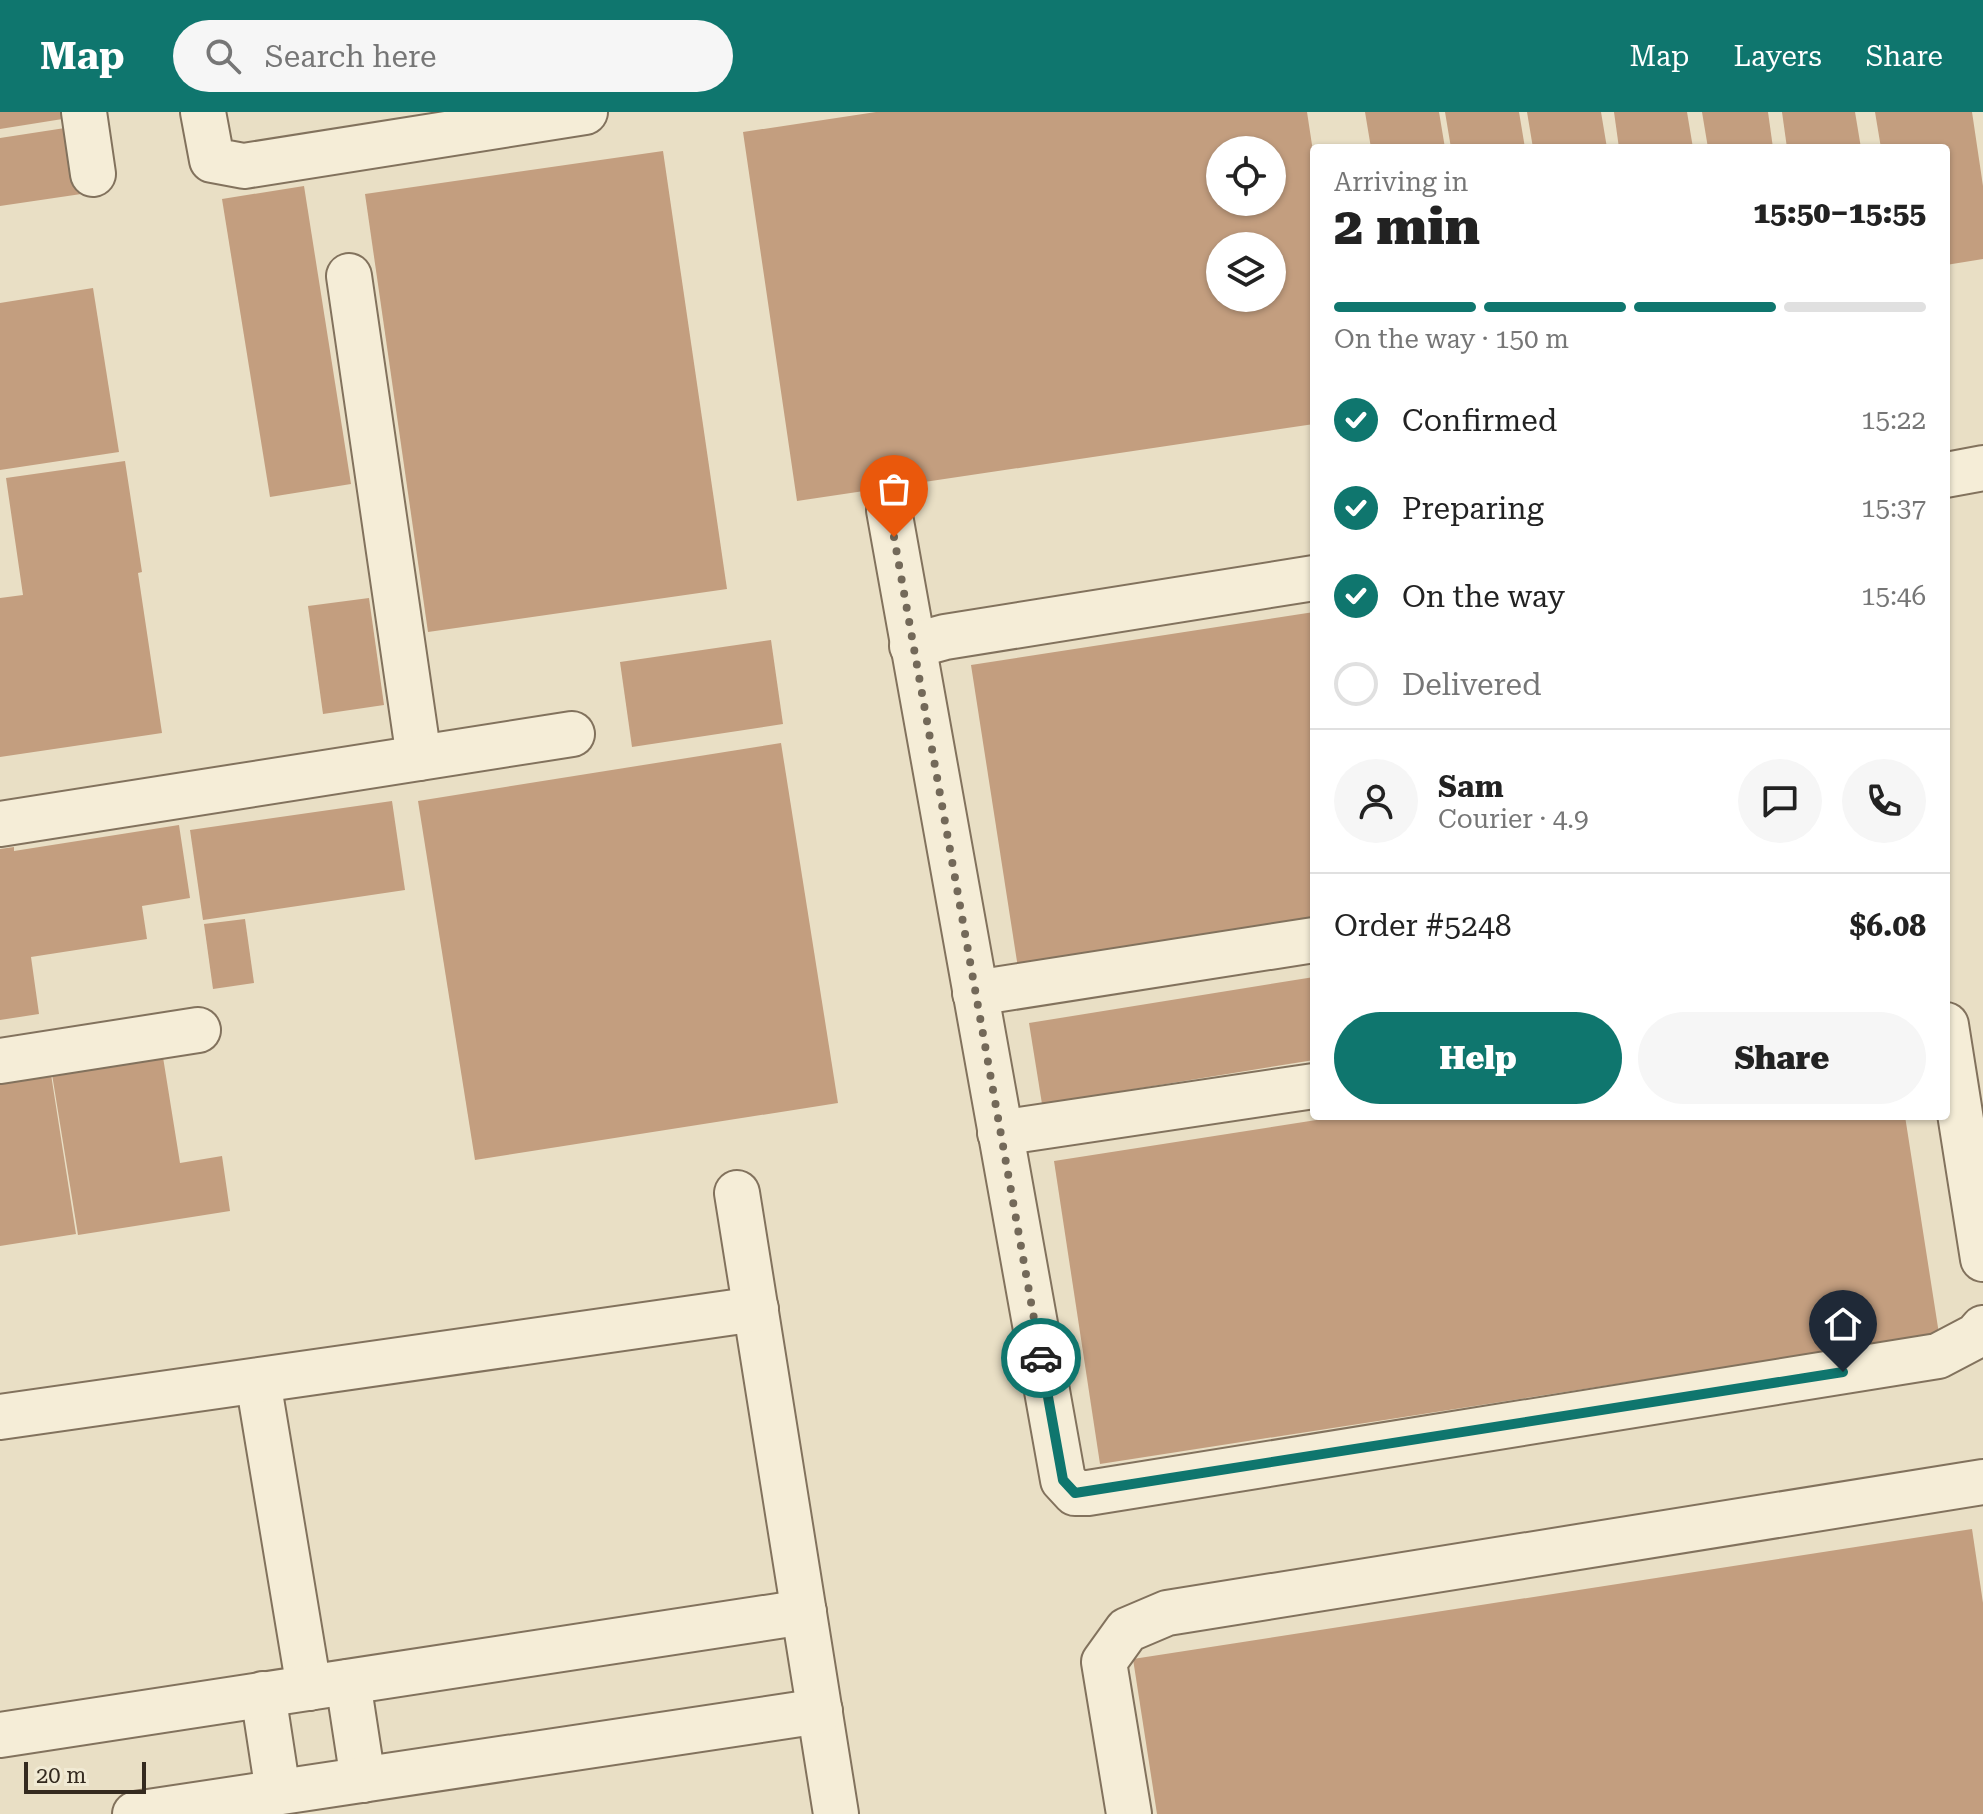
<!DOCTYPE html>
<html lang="en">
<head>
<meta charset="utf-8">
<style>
  body { margin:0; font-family:"Roboto Serif",serif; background:#f6f6f6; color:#222; height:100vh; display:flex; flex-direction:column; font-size:30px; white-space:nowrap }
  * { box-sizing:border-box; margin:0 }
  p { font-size:26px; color:#767676 }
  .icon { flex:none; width:44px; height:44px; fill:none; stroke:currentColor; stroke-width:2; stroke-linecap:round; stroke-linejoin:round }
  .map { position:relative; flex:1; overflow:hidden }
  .panel { position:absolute; left:1310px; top:32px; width:640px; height:976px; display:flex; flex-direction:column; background:#fff; border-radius:8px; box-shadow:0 2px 6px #0004 }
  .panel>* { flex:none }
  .tools { position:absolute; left:1206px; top:24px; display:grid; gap:16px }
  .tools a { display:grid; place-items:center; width:80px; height:80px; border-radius:50%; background:#fff; box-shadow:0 2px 6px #0004; font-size:40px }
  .scale { position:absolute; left:24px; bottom:20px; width:122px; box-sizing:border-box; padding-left:8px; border:4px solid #342a1f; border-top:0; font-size:22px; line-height:28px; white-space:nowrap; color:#342a1f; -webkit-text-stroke:6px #f1ead4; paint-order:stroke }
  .pin { position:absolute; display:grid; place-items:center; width:68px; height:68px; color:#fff; margin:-82px -34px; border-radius:50% 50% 50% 0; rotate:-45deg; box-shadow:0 0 8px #0007 }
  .pin .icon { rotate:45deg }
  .courier { position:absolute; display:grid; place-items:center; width:80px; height:80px; margin:-40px; border:6px solid #0f766e; border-radius:50%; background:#fff; color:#222; box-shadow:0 2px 10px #0007 }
  .headline em { font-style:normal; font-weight:800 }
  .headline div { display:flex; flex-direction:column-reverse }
  .headline { display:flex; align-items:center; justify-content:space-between; height:136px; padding:0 24px }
  h1 { font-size:52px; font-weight:800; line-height:60px }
  .bar { display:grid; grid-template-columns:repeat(4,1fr); gap:12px 8px; align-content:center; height:96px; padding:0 24px }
  .bar i { height:10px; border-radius:6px; background:#e0e0e0 }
  .bar .selected { background:#0f766e }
  .bar p { grid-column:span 4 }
  .line { display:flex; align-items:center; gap:20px; padding:0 24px; border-top:2px solid #e0e0e0 }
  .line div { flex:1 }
  .round { display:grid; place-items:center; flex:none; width:84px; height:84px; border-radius:42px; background:#f6f6f6 }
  ol { padding:0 24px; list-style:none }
  li { display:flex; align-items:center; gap:24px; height:88px }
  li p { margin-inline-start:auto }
  li .icon { padding:8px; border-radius:50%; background:#0f766e; color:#fff; stroke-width:4 }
  li:last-child { color:#767676 }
  li i { width:44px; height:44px; border:4px solid #e0e0e0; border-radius:50% }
  .primary-button { display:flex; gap:16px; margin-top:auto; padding:16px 24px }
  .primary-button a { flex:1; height:92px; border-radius:48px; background:#0f766e; color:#fff; font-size:32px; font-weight:800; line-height:92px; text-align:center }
  .primary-button a+a { background:#f6f6f6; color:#222 }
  header { display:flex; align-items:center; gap:48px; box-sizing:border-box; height:112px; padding:0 40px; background:#0f766e; color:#fff }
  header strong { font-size:38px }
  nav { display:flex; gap:44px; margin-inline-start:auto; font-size:28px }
  .search { width:560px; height:72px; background:#f6f6f6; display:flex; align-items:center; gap:20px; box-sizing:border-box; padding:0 28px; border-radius:44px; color:#767676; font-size:30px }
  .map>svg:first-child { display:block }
</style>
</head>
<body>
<header>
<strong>Map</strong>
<div class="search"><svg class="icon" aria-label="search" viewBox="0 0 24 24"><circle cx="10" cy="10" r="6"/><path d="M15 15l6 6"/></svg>Search here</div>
<nav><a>Map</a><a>Layers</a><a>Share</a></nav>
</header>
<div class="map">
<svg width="1983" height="1702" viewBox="0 0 1983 1702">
  <rect width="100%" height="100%" fill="#e9dfc5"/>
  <g fill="#c39e7f" fill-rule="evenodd">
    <polygon points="0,0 74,0 75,5 0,17"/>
    <path d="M876,0H1307L1314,46V312L797,389L743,20ZM1220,38H1272V90H1220ZM1220,134H1272V186H1220Z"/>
    <polygon points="1365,0 1439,0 1445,36 1371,36"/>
    <polygon points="1445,0 1519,0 1525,36 1451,36"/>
    <polygon points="1527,0 1601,0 1607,36 1533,36"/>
    <polygon points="1614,0 1687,0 1693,36 1619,36"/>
    <polygon points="1702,0 1768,0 1773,36 1708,36"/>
    <polygon points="1782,0 1855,0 1861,36 1787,36"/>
    <polygon points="1875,0 1972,0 1983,74 1983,147 1946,153 1946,36 1881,36"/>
    <polygon points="78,14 88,81 0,94 0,26"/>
    <polygon points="663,39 727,477 428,520 365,82"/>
    <polygon points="304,74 351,372 270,385 222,87"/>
    <polygon points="93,176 119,340 0,358 0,191"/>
    <polygon points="125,349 142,460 138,461 162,621 0,645 0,486 23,483 6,366"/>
    <polygon points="369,486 384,593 323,602 308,494"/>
    <polygon points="1314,500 1314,810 1018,856 971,553"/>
    <polygon points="771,528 783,612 632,635 620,550"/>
    <polygon points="781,631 838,991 475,1048 418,689"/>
    <polygon points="392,689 405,778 203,808 190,718"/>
    <polygon points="179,713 190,786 142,794 147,827 31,845 39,902 0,908 0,737 14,735 14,739"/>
    <polygon points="245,807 254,871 213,877 204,812"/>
    <polygon points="1314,865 1314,948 1042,992 1029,911"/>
    <polygon points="162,939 180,1051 222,1044 230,1099 78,1123 51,956"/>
    <polygon points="50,956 76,1122 0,1134 0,963"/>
    <polygon points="1342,1004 1905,1004 1939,1222 1100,1352 1054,1049"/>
    <polygon points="1972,1417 1983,1491 1983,1702 1157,1702 1133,1547"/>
  </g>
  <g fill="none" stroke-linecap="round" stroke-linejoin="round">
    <g stroke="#82725d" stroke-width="48">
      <g id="minor">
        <polyline points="84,0 93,62"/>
        <polyline points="203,0 212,48 244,54 585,0"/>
        <polyline points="349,164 419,646"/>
        <polyline points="1946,363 1983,356"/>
        <polyline points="889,398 1063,1368 1075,1381 1088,1381 1938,1244 1976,1224 1983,1216"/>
        <polyline points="912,534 945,525 1314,466"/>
        <polyline points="0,712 572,622"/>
        <polyline points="975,881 1314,828"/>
        <polyline points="1946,913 1983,1147"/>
        <polyline points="0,949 198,918"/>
        <polyline points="1000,1021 1314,974"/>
        <polyline points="737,1081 836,1702"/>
        <polyline points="258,1269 309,1576"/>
        <polyline points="0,1305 756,1197"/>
        <polyline points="348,1570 363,1668"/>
        <polyline points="263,1582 278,1680"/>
        <polyline points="0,1623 804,1500"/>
        <polyline points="135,1702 820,1599"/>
        <polyline points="1129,1702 1104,1550 1127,1518 1167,1501 1983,1370"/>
      </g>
    </g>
    <use href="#minor" stroke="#f5edd7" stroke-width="44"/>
  </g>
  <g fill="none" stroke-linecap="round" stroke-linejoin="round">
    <polyline stroke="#736959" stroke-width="8" stroke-dasharray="0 14.4" points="894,425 1041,1246"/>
    <polyline stroke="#0f766e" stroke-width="10" points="1041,1246 1063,1368 1075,1381 1843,1260"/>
  </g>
</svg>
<div class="tools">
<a><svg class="icon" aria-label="locate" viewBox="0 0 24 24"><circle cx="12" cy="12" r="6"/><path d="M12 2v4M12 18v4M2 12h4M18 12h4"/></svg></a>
<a><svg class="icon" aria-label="layers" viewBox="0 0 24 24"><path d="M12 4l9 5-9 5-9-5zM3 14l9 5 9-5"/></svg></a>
</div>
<div class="scale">20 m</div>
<div class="pin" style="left:894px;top:425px;background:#ea580c"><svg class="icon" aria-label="bag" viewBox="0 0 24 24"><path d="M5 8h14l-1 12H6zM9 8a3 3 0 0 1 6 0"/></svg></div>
<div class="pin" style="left:1843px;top:1260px;background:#1f2937"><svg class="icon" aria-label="home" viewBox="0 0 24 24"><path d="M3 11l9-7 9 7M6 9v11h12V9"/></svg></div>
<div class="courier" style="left:1041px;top:1246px"><svg class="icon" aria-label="car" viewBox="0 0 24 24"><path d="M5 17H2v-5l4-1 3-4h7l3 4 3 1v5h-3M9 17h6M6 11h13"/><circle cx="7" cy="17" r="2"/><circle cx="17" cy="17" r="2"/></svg></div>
<section class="panel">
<div class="headline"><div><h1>2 min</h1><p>Arriving in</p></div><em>15:50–15:55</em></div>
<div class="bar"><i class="selected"></i><i class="selected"></i><i class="selected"></i><i></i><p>On the way · 150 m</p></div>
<ol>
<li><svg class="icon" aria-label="check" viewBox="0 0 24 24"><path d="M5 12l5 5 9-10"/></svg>Confirmed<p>15:22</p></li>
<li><svg class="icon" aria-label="check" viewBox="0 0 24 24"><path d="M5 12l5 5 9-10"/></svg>Preparing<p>15:37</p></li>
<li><svg class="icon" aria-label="check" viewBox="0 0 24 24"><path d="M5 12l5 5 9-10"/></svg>On the way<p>15:46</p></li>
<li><i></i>Delivered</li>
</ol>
<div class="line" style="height:144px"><a class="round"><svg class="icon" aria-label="person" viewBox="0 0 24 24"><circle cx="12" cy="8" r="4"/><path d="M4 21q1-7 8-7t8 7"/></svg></a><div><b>Sam</b><p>Courier · 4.9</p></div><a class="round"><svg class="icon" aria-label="chat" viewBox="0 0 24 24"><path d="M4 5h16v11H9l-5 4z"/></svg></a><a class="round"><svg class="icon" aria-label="phone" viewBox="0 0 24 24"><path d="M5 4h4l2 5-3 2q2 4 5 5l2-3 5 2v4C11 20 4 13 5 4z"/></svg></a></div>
<div class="line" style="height:104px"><div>Order #5248</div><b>$6.08</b></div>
<div class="primary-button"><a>Help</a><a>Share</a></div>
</section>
</div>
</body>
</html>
